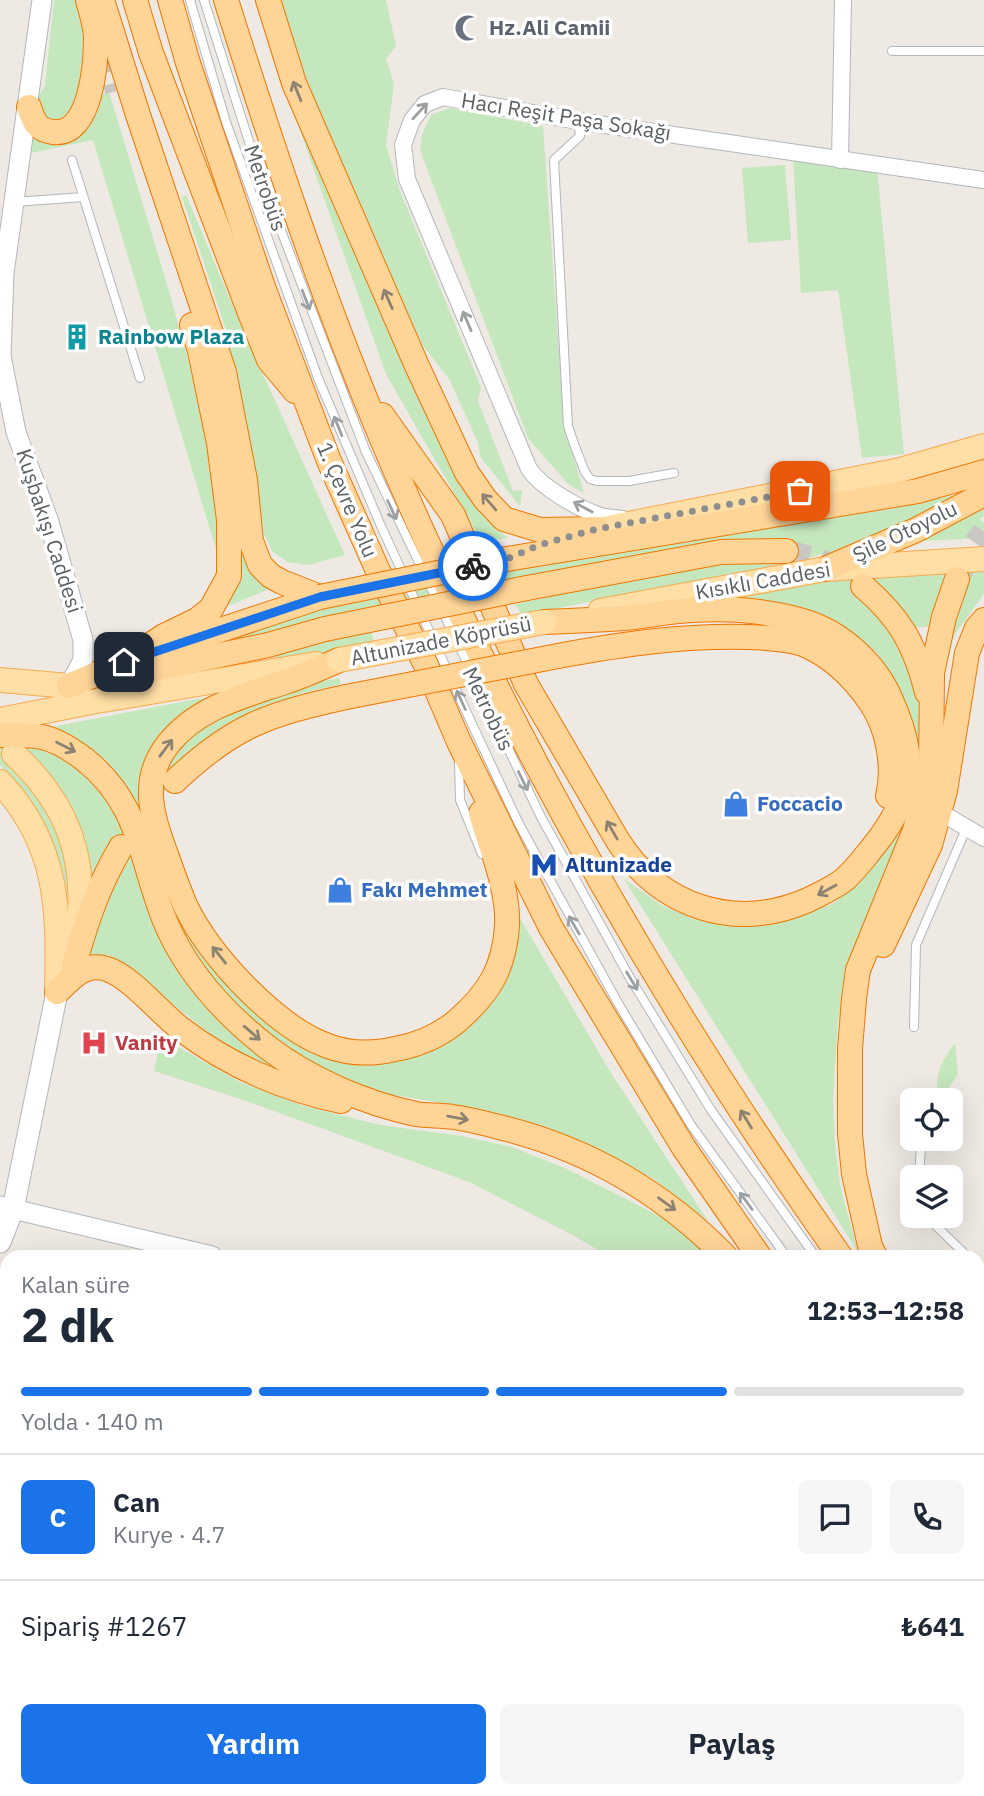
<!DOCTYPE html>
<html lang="tr">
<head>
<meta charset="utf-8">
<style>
  body { margin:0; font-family:"IBM Plex Sans",sans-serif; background:#f6f6f7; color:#1f2937; height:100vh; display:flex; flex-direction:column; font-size:26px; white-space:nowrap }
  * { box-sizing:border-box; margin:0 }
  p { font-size:23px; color:#747a83 }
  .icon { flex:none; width:38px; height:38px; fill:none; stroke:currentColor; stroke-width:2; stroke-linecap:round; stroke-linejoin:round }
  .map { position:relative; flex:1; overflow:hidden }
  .sheet { position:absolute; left:0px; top:1250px; width:985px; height:548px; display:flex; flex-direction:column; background:#fff; border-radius:21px 21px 0 0; box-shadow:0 7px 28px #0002 }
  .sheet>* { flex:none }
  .tools { position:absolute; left:900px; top:1088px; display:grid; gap:14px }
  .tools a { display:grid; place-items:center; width:63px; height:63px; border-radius:10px; background:#fff; box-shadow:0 7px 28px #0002; font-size:35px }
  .pin { position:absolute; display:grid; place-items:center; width:60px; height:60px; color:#fff; margin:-30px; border-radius:14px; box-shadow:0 4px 10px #0006 }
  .courier { position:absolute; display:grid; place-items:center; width:70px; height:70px; margin:-35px; border:5px solid #1a73e8; border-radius:50%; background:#fff; color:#222; box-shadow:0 2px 9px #0007 }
  .summary em { font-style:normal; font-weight:700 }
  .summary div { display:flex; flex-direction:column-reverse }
  .summary { display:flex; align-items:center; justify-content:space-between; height:119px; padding:0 21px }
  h1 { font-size:46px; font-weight:700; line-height:52px }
  .bar { display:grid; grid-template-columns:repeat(4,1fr); gap:10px 7px; align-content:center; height:84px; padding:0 21px }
  .bar i { height:9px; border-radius:5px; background:#e0e1e3 }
  .bar .on { background:#1a73e8 }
  .bar p { grid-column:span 4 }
  .line { display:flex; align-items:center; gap:18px; padding:0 21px; border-top:2px solid #e0e1e3 }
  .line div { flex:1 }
  .round { display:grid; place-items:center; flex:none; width:74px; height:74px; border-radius:10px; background:#f6f6f7 }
  .primary-button { display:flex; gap:14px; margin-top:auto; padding:14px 21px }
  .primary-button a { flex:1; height:80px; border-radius:10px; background:#1a73e8; color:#fff; font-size:28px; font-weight:700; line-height:80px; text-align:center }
  .primary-button a+a { background:#f6f6f7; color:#1f2937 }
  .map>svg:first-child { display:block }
</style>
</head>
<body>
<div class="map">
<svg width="984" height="1796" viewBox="0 0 984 1796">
  <rect width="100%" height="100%" fill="#eee9e2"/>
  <g fill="#c5e7bd">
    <polygon points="54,0 81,0 87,28 78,107 62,122 47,118 37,99 45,86"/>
    <polygon points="279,0 386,0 396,46 386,59 394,84 386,145 400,191 481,387 478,401 513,491 522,490 520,506 481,458 477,440 449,379 423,346 324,129"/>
    <path d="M283,82L453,472C469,501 483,516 508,538L482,542L386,374Z"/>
    <path d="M109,92C127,151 145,211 163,271C192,370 217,459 220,563L93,140L31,153L32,137L46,144L67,140L81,132L95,116L103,94Z"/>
    <polygon points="450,108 543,126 564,424 584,493 568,484 528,438 420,150 422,135 431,115"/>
    <polygon points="793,158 877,167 904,454 862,458 838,290 801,293"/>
    <polygon points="785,165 791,240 748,243 742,168"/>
    <polygon points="186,195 240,323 345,555 308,565 288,562 272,551 264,534 249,437 225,327 182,197"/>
    <polygon points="964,493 922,516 852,547 780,565 522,615 515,604 623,581 787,541 184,656 324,606 519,567 890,509"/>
    <polygon points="984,503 984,516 980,519 984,523 984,538 922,541 945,524"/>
    <polygon points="242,550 272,588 225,607 241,569"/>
    <polygon points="984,566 984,594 956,633 942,665 932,626 911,628 867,601 904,651 918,695 920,742 906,827 848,972 838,1021 833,1099 835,1142 840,1185 858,1252 624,879 663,906 694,919 718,923 789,918 832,904 861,882 885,851 915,745 905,701 878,654 851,631 819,614 725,599 834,580"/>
    <polygon points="371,630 374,643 274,661 274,656 327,638"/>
    <polygon points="339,678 341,684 303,693 274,703 274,706 173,779 166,790 159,795 166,760 178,747 220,715 299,685"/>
    <polygon points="218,695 197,709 141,804 137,806 46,728"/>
    <path d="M28,742C81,756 118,800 133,852C143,884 148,916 165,947C195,1005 240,1043 294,1077L292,1080L259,1065L226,1046L109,955L83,958L110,884L133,852L117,837L102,861L90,889C82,833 67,782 17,750L9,759C39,791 66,834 71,879C73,900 69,924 68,945L66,896L56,857L31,802L0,765V744Z"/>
    <polygon points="151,853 287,1032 427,1048 472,1024 497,993 515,910 611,1073 708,1221 654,1179 584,1144 494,1116 436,1102 381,1093 315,1067 255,1027 194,956 173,914"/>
    <polygon points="161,1037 238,1081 301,1105 380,1125 462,1136 512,1147 567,1169 675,1224 710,1256 608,1256 571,1234 469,1182 249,1102 154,1071"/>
    <path d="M955,1043L958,1074L943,1097L937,1091C936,1071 943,1059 955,1043Z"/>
  </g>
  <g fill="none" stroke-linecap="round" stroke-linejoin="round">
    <g stroke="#c9c7c2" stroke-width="24" stroke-dasharray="24 12" stroke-linecap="butt">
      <polyline points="106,48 117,91"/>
      <polyline points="786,551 829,564 842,572"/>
      <polyline points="959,575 970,551 984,532"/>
    </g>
    <g stroke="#b3b7ba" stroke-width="10">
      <g id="service">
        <polyline points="190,0 226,122 318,378 381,526 472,724 519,824 618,1003 691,1125 786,1256"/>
        <polyline points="204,0 259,173 366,452 541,817 630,978 711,1110 815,1256"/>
        <polyline points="892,51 984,51"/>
        <polyline points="578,121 580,136 554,160 568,426 574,444 585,472 590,479 597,481 629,481 674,473"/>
        <polyline points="72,160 140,378"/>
        <polyline points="15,202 83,197"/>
        <polyline points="459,762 460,800 482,854"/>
        <polyline points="914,1027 916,945 966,829"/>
        <polyline points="919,1178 921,1145"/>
        <polyline points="928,1216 932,1222 967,1256"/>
        <polyline points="978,1267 984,1272"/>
        <polyline points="978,1478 984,1485"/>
        <polyline points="978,1500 984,1507"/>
        <polyline points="0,1570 7,1573"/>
        <polyline points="0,1749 7,1751"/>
        <polyline points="125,1790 142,1796"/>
        <polyline points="404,1790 406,1796"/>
        <polyline points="385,1796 387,1790"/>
        <polyline points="515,1796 516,1790"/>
      </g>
    </g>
    <g stroke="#b3b7ba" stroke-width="18">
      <g id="minor">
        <polyline points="840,160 843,0"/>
        <path d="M623,519C615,518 607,518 600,516C578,508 542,488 529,469L407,179L403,145L412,120L425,104L443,97L578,121L984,180"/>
        <polyline points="940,812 984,838"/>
        <polyline points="0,1385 7,1388"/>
        <polyline points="0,1540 7,1543"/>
        <polyline points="0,1774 7,1776"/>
        <polyline points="49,1790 66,1796"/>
      </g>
    </g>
    <g stroke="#b3b7ba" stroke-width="21">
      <g id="tertiary">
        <polyline points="42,0 4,273 1,356 16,432 48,519 83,640 83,660 69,686"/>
        <polyline points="0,1206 212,1256"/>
        <polyline points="978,1518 984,1516"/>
        <polyline points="477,1796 479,1790"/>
        <polyline points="500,1796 502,1790"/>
      </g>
    </g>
    <g stroke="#b1b7bb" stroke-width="23">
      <polyline id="secondary" points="0,1242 13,1209 57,992"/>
    </g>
    <g stroke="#f9a950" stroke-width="26">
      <g id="primary">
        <polyline points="578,534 900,470 984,446"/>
        <polyline points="600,611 825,569 984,559"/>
        <polyline points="0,680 69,686"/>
        <polyline points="0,720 91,702 316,664"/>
        <path d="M14,754C69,805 88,860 78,935"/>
        <path d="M0,782C59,845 59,911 57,992"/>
      </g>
    </g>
    <g stroke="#f07600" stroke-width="26">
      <g id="trunk">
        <polyline points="102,0 138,115 224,372 245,480 251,541 260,565 271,576 282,582 320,597"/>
        <polyline points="135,0 151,53 250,313 269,360 295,391"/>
        <polyline points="170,0 188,63 263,287 329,461 378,571 426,665 459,742 551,928 684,1148 759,1256"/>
        <path d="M226,0C272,146 320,291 379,432C501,723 658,999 840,1256"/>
        <polyline points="268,0 294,83 417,366 467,473 485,499 504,519 540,530 597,529"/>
        <path d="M29,107C34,122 37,130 53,132C91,137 96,63 96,38C96,26 91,12 88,0"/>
        <path d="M382,415L453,515L526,684L618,841C660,907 735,932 808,900C820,894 834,888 845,879C855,870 864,858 873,847C893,822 909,795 908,761C907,741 899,718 891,700C876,664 841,632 803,621C769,611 728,608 692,610C669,611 647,616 624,618C597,620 571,621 544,622"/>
        <polyline points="507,559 918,491 984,472"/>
        <polyline points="825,569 916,530 984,494"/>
        <path d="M863,586C900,618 915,644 927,692"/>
        <polyline points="527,588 721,552 786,551"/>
        <path d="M558,656C622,644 685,635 750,637C768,638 786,638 803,644C832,656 854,678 871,703C888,728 895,766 888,796"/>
        <path d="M339,660C321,668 303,676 285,682C244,696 198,707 169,743C139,780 152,816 167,857C173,874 179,891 186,907C210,956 275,1027 328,1046C349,1054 373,1054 395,1049C418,1045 439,1036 457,1021C489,993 504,969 507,926C509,889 491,848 481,813"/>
        <polyline points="124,662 164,636 197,620 211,609 229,576 229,520 219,443 200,351 192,325"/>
        <polyline points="135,673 268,645 325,629"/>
        <polyline points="69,686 124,662 320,597"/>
        <path d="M0,735C14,736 28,734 42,737C57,740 72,750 84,759C141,804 140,859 165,921C186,972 224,1013 267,1047C309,1079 364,1103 416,1114C428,1116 440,1115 453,1117C468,1119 484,1123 499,1127C586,1148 662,1192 725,1256"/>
        <path d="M175,781C234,725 269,714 346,697"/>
        <polyline points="883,945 930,845 945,791 967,653 977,628 984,620"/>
        <path d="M74,964C87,920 98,886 121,847"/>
        <path d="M57,992C72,978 84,962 107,969C130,976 161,1014 181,1029C228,1065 284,1089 341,1101"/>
        <polyline points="875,1256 870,1246 854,1174 850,1134 850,1049 854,999 858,970 915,830 927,787 931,770 932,673 944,617 957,579"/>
        <polyline points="978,1416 984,1424"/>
        <polyline points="978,1444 984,1451"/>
        <polyline points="978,1531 984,1538"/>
      </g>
    </g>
    <use href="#service" stroke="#fff" stroke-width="8"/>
    <use href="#minor" stroke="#fff" stroke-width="16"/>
    <use href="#tertiary" stroke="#fff" stroke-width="19"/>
    <use href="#secondary" stroke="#fff" stroke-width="21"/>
    <use href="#primary" stroke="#ffdfa6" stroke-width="24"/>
    <use href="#trunk" stroke="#ffd497" stroke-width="24"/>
    <g stroke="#f9a950" stroke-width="26" stroke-linecap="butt">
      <polyline id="primary-bridge" points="339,660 544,622"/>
    </g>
    <g stroke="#f07600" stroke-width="26" stroke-linecap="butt">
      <g id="trunk-bridge">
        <polyline points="320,597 507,559"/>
        <polyline points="325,629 527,588"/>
        <polyline points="346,697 558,656"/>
      </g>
    </g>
    <use href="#primary-bridge" stroke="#ffdfa6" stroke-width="24"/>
    <use href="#trunk-bridge" stroke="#ffd497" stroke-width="24"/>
  </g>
  <defs><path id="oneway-shaft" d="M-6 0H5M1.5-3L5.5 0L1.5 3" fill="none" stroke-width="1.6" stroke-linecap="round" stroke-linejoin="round" transform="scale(1.75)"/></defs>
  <g stroke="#8c8373">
    <use href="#oneway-shaft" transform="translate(297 91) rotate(-112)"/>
    <use href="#oneway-shaft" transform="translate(388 299) rotate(-114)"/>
    <use href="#oneway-shaft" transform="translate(489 502) rotate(-131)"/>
    <use href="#oneway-shaft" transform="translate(66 747) rotate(27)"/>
    <use href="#oneway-shaft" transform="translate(166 748) rotate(-53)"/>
    <use href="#oneway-shaft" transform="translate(612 830) rotate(-120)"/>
    <use href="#oneway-shaft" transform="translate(827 890) rotate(151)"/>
    <use href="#oneway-shaft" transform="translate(219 955) rotate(-129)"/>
    <use href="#oneway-shaft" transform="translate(252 1033) rotate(41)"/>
    <use href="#oneway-shaft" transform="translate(458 1118) rotate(10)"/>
    <use href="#oneway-shaft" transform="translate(746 1119) rotate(-122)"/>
    <use href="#oneway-shaft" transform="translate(667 1204) rotate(36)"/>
  </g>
  <g stroke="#9ca0a2">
    <use href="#oneway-shaft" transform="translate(420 111) rotate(-47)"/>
    <use href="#oneway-shaft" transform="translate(306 300) rotate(69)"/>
    <use href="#oneway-shaft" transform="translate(467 321) rotate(-113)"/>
    <use href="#oneway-shaft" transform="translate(338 426) rotate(-112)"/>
    <use href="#oneway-shaft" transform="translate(583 507) rotate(-152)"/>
    <use href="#oneway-shaft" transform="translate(392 510) rotate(65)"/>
    <use href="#oneway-shaft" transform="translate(461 700) rotate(-115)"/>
    <use href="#oneway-shaft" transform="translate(523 781) rotate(64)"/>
    <use href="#oneway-shaft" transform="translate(574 925) rotate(-120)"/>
    <use href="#oneway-shaft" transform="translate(632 981) rotate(59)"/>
    <use href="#oneway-shaft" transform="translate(746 1201) rotate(-126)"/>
  </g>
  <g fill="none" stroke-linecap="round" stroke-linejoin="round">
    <polyline stroke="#8e9090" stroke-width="7" stroke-dasharray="0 12.6" points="473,566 507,559 539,545 597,529 800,491"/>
    <polyline stroke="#1a73e8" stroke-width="9" points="124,662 320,597 473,566"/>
  </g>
  <defs>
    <g id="mosque-bare" transform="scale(2.1)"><path d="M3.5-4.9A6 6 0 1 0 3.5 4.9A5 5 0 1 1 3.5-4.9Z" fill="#6b7280" stroke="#fff" stroke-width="2.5" paint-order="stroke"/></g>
    <g id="building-bare" transform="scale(2.1)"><path d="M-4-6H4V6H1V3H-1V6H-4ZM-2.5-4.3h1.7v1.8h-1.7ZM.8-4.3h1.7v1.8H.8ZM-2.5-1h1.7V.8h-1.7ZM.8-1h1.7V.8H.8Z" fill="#0f9aa8" stroke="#fff" stroke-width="2.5" paint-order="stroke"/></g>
    <g id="shop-bare" transform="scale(2.1)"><path d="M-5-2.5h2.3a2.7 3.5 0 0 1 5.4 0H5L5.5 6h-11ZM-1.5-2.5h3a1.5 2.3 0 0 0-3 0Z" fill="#3f7fe0" stroke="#fff" stroke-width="2.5" paint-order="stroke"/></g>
    <g id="metro-bare" transform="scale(2.1)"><path d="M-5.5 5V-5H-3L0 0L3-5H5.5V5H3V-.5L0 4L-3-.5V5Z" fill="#1a4fb4" stroke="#fff" stroke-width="2.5" paint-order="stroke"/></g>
    <g id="hospital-bare" transform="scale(2.1)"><path d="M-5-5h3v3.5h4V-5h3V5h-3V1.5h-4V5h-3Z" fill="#e0444e" stroke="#fff" stroke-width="2.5" paint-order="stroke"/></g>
  </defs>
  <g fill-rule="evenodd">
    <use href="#mosque-bare" x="468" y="28"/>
    <use href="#building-bare" x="77" y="337"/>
    <use href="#shop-bare" x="736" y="804"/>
    <use href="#metro-bare" x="544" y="865"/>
    <use href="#shop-bare" x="340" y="890"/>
    <use href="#hospital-bare" x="94" y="1043"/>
  </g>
  <g text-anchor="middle" stroke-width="7" stroke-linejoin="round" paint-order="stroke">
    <g font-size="21" font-weight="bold" fill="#5b616d" stroke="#fff" text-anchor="start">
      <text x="489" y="35">Hz.Ali Camii</text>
    </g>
    <g font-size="21" fill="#5a6064" stroke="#fff">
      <text transform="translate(566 117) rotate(9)" y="7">Hacı Reşit Paşa Sokağı</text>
      <text transform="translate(265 188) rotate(71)" y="7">Metrobüs</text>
      <text transform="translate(347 500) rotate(67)" y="7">1. Çevre Yolu</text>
      <text transform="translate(49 531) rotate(72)" y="7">Kuşbakışı Caddesi</text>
      <text transform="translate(905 532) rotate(-26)" y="7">Şile Otoyolu</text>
      <text transform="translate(763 581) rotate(-10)" y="7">Kısıklı Caddesi</text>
      <text transform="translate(441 641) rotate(-11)" y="7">Altunizade Köprüsü</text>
      <text transform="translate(488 709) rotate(64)" y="7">Metrobüs</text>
    </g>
    <g font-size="21" font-weight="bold" fill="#0d838f" stroke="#fff" text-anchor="start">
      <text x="98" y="344">Rainbow Plaza</text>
    </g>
    <g font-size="21" font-weight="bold" fill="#366cbe" stroke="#fff" text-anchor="start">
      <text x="757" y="811">Foccacio</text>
      <text x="361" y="897">Fakı Mehmet</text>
    </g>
    <g font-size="21" font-weight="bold" fill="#164399" stroke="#fff" text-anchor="start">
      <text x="565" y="872">Altunizade</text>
    </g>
    <g font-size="21" font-weight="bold" fill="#be3a42" stroke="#fff" text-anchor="start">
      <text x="115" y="1050">Vanity</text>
    </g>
  </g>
</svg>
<div class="tools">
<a><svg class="icon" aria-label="locate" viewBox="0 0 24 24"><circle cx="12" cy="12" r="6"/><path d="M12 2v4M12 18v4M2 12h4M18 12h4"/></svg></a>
<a><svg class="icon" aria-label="layers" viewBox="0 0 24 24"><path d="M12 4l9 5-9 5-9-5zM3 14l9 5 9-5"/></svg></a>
</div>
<div class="pin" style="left:800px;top:491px;background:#ea580c"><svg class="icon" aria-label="bag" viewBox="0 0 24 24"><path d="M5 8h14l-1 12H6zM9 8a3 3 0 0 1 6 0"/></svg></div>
<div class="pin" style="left:124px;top:662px;background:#1f2937"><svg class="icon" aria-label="home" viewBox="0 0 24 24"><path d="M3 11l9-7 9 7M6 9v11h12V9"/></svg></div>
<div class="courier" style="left:473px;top:566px"><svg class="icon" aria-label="bike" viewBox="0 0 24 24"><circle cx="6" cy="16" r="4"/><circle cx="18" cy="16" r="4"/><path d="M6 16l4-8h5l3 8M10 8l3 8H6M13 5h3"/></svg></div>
<section class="sheet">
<div class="summary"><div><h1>2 dk</h1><p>Kalan süre</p></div><em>12:53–12:58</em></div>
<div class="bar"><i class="on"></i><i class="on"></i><i class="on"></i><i></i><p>Yolda · 140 m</p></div>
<div class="line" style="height:126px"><b class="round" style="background:#1a73e8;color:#fff">C</b><div><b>Can</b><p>Kurye · 4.7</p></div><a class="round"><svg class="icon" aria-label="chat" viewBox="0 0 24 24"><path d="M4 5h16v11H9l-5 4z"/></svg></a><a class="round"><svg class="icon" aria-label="phone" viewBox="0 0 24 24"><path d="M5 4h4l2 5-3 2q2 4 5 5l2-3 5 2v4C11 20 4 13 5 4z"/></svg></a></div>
<div class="line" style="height:91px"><div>Sipariş #1267</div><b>₺641</b></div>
<div class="primary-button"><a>Yardım</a><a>Paylaş</a></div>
</section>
</div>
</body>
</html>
